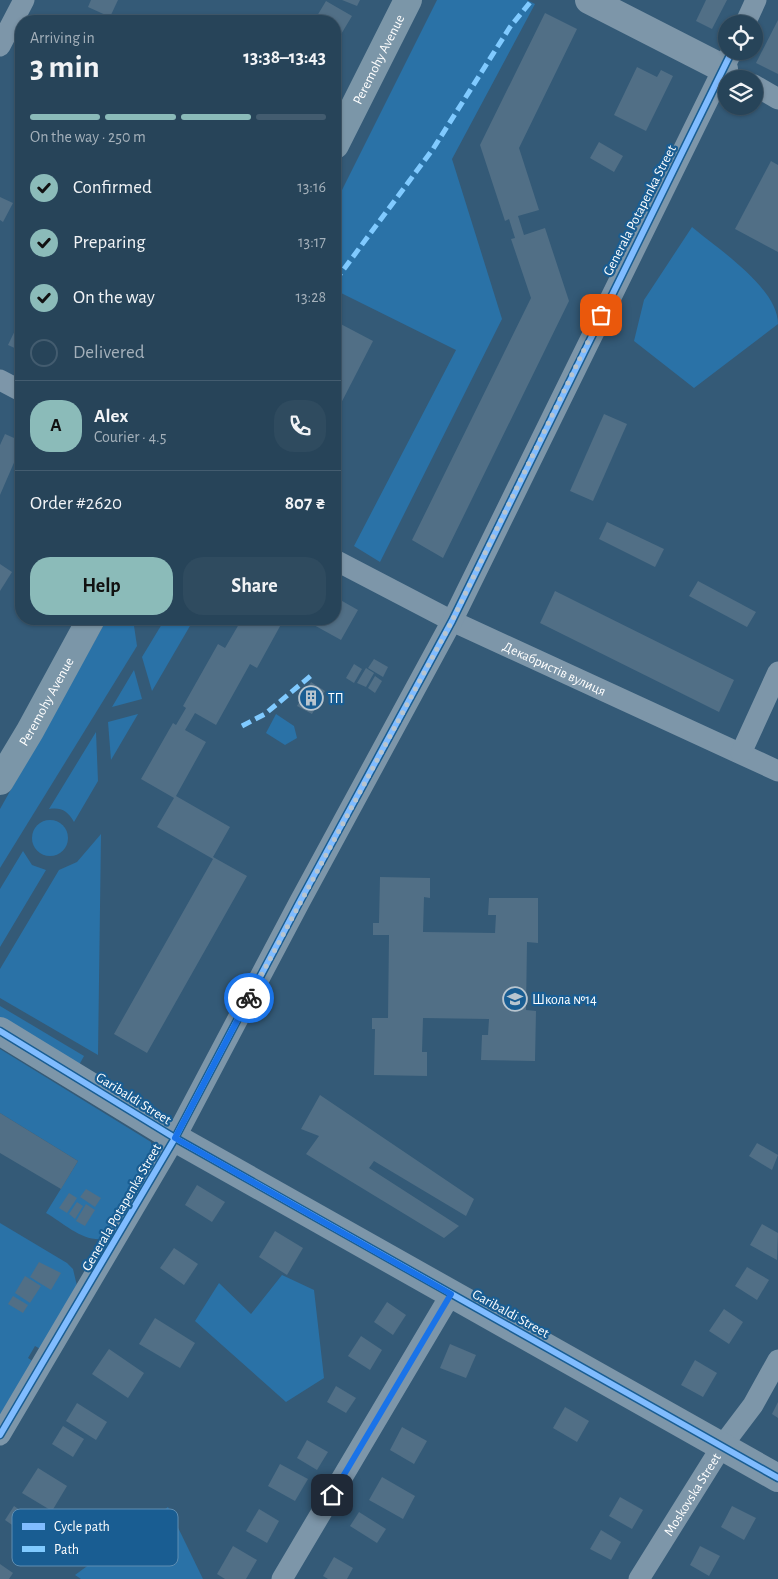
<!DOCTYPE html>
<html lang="en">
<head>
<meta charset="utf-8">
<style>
  body { margin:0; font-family:"Alegreya Sans",sans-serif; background:#2f4b5f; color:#f1f3f6; height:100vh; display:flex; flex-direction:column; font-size:19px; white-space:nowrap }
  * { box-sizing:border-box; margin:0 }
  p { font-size:16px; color:#a4b0ba }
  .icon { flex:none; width:28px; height:28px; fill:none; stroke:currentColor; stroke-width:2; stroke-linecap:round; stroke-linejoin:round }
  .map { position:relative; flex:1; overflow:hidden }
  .panel { position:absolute; left:15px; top:15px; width:326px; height:610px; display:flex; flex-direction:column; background:#274459; border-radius:20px; box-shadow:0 1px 4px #0004,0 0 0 1px #435c6f }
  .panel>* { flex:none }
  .fabs { position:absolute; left:718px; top:15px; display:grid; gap:10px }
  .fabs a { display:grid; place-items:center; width:45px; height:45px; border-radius:50%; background:#274459; box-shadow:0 1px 4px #0004,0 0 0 1px #435c6f; font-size:25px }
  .pin { position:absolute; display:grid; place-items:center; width:42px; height:42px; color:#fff; margin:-21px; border-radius:10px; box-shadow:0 2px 8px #0006 }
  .courier { position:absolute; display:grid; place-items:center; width:50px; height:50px; margin:-25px; border:4px solid #1a73e8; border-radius:50%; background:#fff; color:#222; box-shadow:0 1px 6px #0007 }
  .head em { font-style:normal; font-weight:700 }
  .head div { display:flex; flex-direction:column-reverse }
  .head { display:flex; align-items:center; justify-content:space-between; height:85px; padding:0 15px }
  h1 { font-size:32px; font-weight:700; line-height:38px }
  .bar { display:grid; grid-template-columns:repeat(4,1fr); gap:8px 5px; align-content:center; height:60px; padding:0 15px }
  .bar i { height:6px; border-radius:4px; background:#435c6f }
  .bar .current { background:#8bbbb9 }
  .bar p { grid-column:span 4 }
  .line { display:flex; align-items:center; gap:12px; padding:0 15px; border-top:1px solid #435c6f }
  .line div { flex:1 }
  .round { display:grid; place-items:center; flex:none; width:52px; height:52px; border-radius:20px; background:#2f4b5f }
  ol { padding:0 15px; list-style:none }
  li { display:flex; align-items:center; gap:15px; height:55px }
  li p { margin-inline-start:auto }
  li .icon { padding:5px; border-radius:50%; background:#8bbbb9; color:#111; stroke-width:4 }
  li:last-child { color:#a4b0ba }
  li i { width:28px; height:28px; border:2px solid #435c6f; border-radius:50% }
  .action { display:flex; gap:10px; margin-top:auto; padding:10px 15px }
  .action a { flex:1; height:58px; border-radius:20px; background:#8bbbb9; color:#111; font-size:20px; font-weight:700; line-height:58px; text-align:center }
  .action a+a { background:#2f4b5f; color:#f1f3f6 }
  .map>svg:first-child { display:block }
</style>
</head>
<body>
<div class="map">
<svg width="778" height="1579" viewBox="0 0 778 1579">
  <rect width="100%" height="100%" fill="#345a77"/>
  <g fill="#2a72a7">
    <polygon points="437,0 527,0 535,4 452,159 502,319 380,562 354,546 456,350 335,290 335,204"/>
    <path d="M692,227C718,249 778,288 778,324L694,388L634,341L644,300Z"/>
    <polygon points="107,619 133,619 137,646 0,868 0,809"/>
    <polygon points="165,619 194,619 152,691 142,657"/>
    <polygon points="134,670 142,699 112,707"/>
    <polygon points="138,714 111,760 108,722"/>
    <polygon points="276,714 294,726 297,738 285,745 266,733"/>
    <path d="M96,732L98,781L74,822C68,811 61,807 49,809Z"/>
    <circle cx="50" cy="838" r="18"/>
    <polygon points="101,834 98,1055 0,998 0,969 59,870 77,862"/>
    <polygon points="23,851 32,865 46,870 0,947 0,889"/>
    <polygon points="0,1006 84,1056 79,1065 0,1019"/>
    <path d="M0,1049L151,1142L154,1154L104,1239C82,1242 64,1223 46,1213L78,1161L0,1113Z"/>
    <polygon points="0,1223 67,1263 73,1269 77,1286 42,1350 35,1346 28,1358 34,1362 0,1419"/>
    <polygon points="282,1275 314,1290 324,1378 286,1402 195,1321 219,1283 251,1314"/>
    <polygon points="168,1507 203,1579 81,1579 75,1575"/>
  </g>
  <g fill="#516f86">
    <polygon points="91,0 118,0 110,17 88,7"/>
    <polygon points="342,0 360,0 357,6"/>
    <polygon points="706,0 727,0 712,29 696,21"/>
    <polygon points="326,1 352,16 337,41 335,40 335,21 314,21"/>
    <polygon points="545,13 577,29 519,148 539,210 518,216 524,235 545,228 569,301 443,558 412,540 531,298 511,239 515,238 509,219 505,221 480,145"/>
    <polygon points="778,20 778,74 756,63"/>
    <polygon points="637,67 657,77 661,70 673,76 646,131 614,115"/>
    <polygon points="599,142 623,156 614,172 590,158"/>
    <polygon points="771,161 778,165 778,252 735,229"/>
    <polygon points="0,197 13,203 3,222 0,220"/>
    <polygon points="21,318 21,351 8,345"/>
    <polygon points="335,321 373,341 335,415"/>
    <polygon points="604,414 627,424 593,501 570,491"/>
    <polygon points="5,434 21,441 21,460 16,458 0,495 0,445"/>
    <polygon points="607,522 664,549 655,567 599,539"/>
    <polygon points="0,564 12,572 0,591"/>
    <polygon points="698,581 756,612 747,627 689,596"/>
    <polygon points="555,591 734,680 719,712 540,623"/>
    <polygon points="335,597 358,610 341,640 303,619 335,619"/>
    <polygon points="242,619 284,619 257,668 250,664 216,725 195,713 185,730 206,742 176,796 230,827 213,857 247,876 147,1053 114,1034 213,859 157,827 174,798 141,779 173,723 176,725 186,708 183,706 218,644 225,648"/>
    <polygon points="374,659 388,667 383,677 368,668"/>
    <polygon points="354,664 362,669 354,683 346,678"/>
    <polygon points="366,668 374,673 366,687 357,683"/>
    <polygon points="375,676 382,681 375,693 368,688"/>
    <polygon points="311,682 325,691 312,714 297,706"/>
    <polygon points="380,877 430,878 430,898 424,897 423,932 495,933 496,915 488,915 489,898 538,898 538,943 527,942 526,1010 536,1011 535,1061 481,1060 482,1035 488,1035 489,1019 423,1018 422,1052 427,1052 427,1076 374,1075 375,1029 372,1029 372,1018 388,1018 389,935 373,935 373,923 379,923"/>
    <polygon points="320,1095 474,1199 466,1216 374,1161 369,1168 459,1226 444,1238 306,1154 319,1136 301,1129"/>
    <polygon points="0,1113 78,1161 61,1189 0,1153"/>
    <polygon points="757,1143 778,1155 772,1170 749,1156"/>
    <polygon points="197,1185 225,1202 212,1222 185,1205"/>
    <polygon points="86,1189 101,1198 95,1207 80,1197"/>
    <polygon points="69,1193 77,1198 67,1213 59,1208"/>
    <polygon points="77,1202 83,1206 75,1219 69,1214"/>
    <polygon points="86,1204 95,1210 85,1226 76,1221"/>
    <polygon points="762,1224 778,1233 777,1260 750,1245"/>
    <polygon points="275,1231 303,1248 287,1275 259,1257"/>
    <polygon points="174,1248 198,1264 184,1285 160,1268"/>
    <polygon points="39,1262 61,1273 51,1290 30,1277"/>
    <polygon points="747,1267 769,1280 757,1300 735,1286"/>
    <polygon points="25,1276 41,1286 30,1303 15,1293"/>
    <polygon points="13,1296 28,1305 23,1313 8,1304"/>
    <polygon points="387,1302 406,1315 393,1335 374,1322"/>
    <polygon points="724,1309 743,1322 729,1344 709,1331"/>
    <polygon points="155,1318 195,1343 180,1368 139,1344"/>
    <polygon points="361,1336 382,1350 370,1370 348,1356"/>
    <polygon points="450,1344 476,1355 466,1378 440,1368"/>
    <polygon points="109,1349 144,1373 128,1398 92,1374"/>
    <polygon points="695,1360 717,1373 703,1397 681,1385"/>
    <polygon points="336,1386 356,1398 346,1413 327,1402"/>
    <polygon points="778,1402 778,1418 772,1414"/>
    <polygon points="77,1403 107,1422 96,1440 66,1421"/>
    <polygon points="565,1407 589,1421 577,1442 553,1428"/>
    <polygon points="63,1426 84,1439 73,1457 52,1444"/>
    <polygon points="402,1427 427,1441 414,1464 390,1450"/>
    <polygon points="307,1440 328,1452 317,1470 297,1458"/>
    <polygon points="280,1464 308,1479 295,1501 268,1486"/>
    <polygon points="38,1468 67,1486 52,1511 22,1493"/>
    <polygon points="382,1477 415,1496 403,1519 369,1500"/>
    <polygon points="620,1497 643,1510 632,1529 609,1516"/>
    <polygon points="14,1506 40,1524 31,1538 5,1520"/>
    <polygon points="732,1506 756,1518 744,1540 721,1527"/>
    <polygon points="259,1509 279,1521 267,1543 246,1531"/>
    <polygon points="359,1512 386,1529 377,1543 350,1526"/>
    <polygon points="601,1530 621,1542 611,1560 590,1549"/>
    <polygon points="233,1546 257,1560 246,1579 225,1579 217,1574"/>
    <polygon points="700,1546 720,1556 709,1576 690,1565"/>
    <polygon points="334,1557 353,1568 347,1579 328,1579 323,1576"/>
    <polygon points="0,1564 13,1573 9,1579 0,1579"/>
  </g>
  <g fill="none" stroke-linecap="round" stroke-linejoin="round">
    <g stroke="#7d96a9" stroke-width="21">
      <polyline points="745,24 756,0"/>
      <polyline points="0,46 24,0"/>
      <polyline points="754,85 778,99"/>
      <polyline points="0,380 21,391"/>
      <path id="s1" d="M335,560L452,621L778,771"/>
      <polyline points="741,753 778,672"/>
      <polyline points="0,1435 175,1138 299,903 452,621 732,51"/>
      <polyline points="282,1579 451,1294"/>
      <path id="s2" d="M639,1579L722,1446L753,1405L778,1360"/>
    </g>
    <g stroke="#7d96a9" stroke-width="28">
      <polyline points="589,0 724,69"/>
      <polyline points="0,1031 175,1138 778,1478"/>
    </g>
    <g stroke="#7b96a8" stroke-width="28">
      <path id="s3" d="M335,145L408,0"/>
      <path id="s4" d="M0,781L30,731L91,619"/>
    </g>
    <g stroke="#80caff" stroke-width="5" stroke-dasharray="10 5" stroke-linecap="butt">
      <polyline points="335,281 433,149 510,27 532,0"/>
      <polyline points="242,726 265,714 313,674"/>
    </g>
    <g stroke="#195d92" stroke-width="9">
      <g id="cycleway">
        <polyline points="0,1031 175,1138 778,1478"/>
        <polyline points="0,1435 175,1138 299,903 452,621 732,51"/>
      </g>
    </g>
    <use href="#cycleway" stroke="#80bcff" stroke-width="6"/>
  </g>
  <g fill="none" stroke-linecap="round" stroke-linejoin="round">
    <polyline stroke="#b8c5cf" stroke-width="5" stroke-dasharray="0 9" points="249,998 452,621 601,315"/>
    <polyline stroke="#1a73e8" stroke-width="6" points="249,998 175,1138 451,1294 332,1495"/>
  </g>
  <defs>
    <g id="building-ring" transform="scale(1.25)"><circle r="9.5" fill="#195d92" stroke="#b8c5cf" stroke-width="1.5"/><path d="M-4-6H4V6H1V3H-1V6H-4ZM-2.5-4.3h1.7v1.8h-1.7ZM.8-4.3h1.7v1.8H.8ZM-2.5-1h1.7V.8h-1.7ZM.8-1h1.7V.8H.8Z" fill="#b8c5cf"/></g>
    <g id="school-ring" transform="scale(1.25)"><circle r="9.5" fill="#195d92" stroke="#b8c5cf" stroke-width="1.5"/><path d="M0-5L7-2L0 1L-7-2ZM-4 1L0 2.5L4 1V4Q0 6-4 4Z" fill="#b8c5cf"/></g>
  </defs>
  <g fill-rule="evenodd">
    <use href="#building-ring" x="311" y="698"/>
    <use href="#school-ring" x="515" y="999"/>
  </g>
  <g text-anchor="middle" stroke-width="4.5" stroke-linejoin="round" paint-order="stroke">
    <g font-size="14" fill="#fff" stroke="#195d92">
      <text dy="5" stroke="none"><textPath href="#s3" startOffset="96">Peremohy Avenue</textPath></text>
      <text transform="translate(639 210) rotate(-63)" y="5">Generala Potapenka Street</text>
      <text dy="5" stroke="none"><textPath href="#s1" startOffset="245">Декабристів вулиця</textPath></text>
      <text dy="5" stroke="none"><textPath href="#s4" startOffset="92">Peremohy Avenue</textPath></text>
      <text transform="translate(134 1098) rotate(32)" y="5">Garibaldi Street</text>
      <text transform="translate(121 1207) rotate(-60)" y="5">Generala Potapenka Street</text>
      <text transform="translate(511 1313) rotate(29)" y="5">Garibaldi Street</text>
      <text dy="5" stroke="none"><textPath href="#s2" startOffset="100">Moskovska Street</textPath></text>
    </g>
    <g font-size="14" fill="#fff" stroke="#195d92" text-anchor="start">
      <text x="328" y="703">ТП</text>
      <text x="532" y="1004">Школа №14</text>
    </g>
  </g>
  <rect x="12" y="1509" width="166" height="57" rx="8" fill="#195d92" stroke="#5e8eb3" stroke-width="1"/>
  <rect x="22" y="1523" width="23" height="7" fill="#80bcff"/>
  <rect x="22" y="1546" width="23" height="6" fill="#80caff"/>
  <g font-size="14" fill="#fff">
    <text x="54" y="1531">Cycle path</text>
    <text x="54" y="1554">Path</text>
  </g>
</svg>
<div class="fabs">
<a><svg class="icon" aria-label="locate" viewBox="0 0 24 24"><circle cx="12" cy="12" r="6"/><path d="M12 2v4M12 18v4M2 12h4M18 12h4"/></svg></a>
<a><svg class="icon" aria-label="layers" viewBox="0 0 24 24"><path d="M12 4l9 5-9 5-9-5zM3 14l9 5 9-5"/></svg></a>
</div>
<div class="pin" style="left:601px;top:315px;background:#ea580c"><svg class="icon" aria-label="bag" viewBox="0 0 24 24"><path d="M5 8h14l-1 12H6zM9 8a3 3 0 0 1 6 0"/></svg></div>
<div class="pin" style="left:332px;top:1495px;background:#1f2937"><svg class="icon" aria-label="home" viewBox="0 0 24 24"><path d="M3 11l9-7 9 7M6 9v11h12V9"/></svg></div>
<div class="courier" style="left:249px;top:998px"><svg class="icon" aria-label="bike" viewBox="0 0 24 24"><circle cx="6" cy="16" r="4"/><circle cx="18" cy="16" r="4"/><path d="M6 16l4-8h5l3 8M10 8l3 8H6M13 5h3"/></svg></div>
<section class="panel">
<div class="head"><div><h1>3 min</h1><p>Arriving in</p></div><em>13:38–13:43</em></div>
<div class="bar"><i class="current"></i><i class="current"></i><i class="current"></i><i></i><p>On the way · 250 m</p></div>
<ol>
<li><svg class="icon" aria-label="check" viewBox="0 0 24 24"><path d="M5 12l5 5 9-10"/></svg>Confirmed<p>13:16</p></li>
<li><svg class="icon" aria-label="check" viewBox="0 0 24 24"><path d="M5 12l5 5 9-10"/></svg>Preparing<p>13:17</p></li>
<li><svg class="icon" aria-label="check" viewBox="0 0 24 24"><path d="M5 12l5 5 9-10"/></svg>On the way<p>13:28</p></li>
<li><i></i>Delivered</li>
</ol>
<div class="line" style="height:90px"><b class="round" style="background:#8bbbb9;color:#111">A</b><div><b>Alex</b><p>Courier · 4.5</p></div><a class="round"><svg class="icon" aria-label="phone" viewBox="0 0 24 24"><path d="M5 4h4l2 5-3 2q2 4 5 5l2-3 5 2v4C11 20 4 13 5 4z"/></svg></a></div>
<div class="line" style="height:65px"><div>Order #2620</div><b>807 ₴</b></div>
<div class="action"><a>Help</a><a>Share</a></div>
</section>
</div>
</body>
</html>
